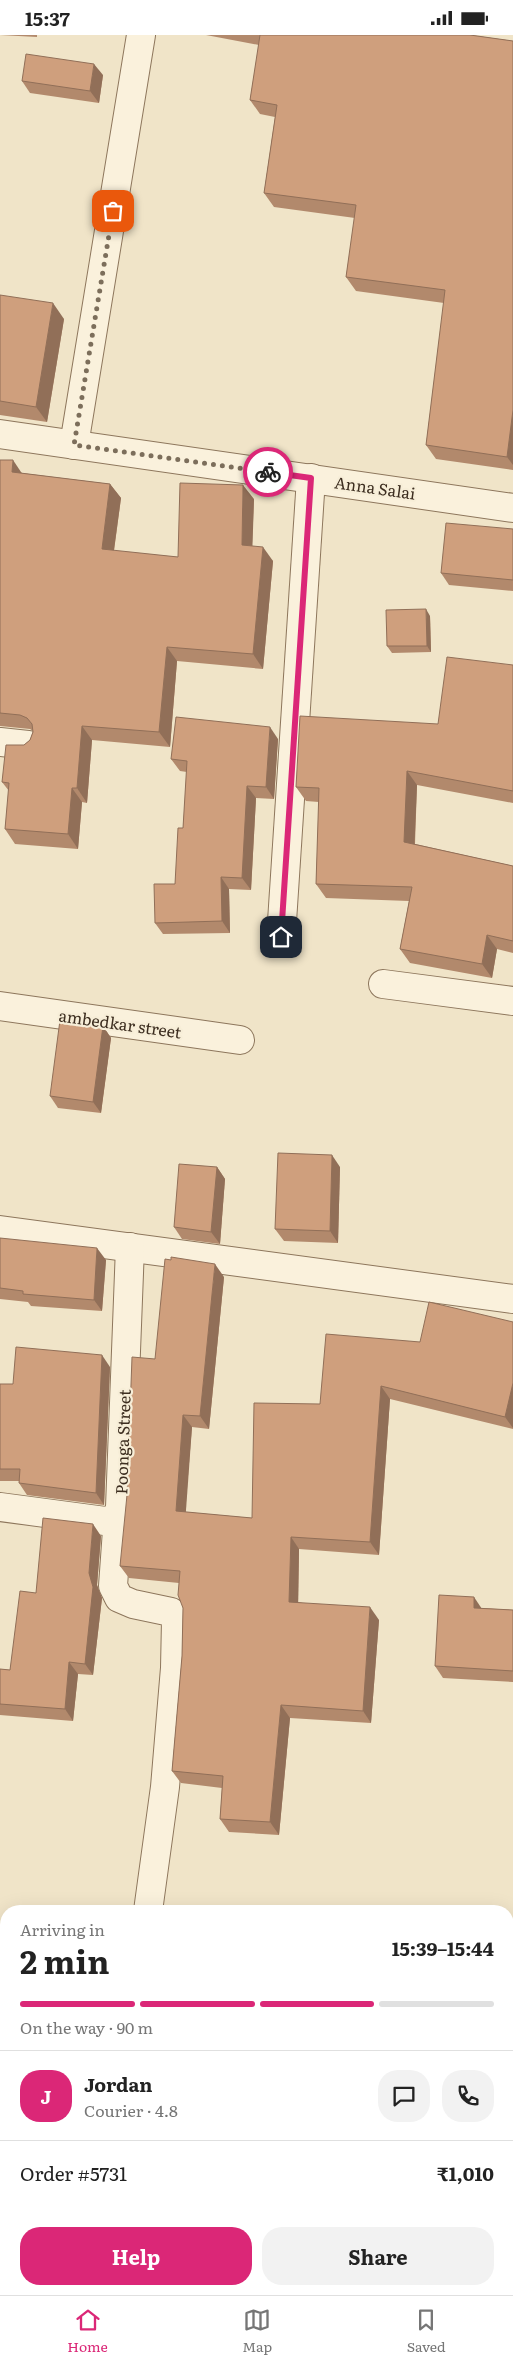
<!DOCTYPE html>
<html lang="en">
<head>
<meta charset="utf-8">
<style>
  body { margin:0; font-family:Literata,serif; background:#f2f2f2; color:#222; height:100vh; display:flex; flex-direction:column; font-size:19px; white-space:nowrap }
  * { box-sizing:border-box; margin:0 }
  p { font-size:16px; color:#767676 }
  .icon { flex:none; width:28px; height:28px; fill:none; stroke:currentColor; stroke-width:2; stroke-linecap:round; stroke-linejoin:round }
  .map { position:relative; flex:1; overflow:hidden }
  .details { position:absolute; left:0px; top:1870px; width:514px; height:390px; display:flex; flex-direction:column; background:#fff; border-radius:20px 20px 0 0; box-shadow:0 5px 20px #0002 }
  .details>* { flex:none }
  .pin { position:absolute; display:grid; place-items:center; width:42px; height:42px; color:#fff; margin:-21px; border-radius:10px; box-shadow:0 2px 8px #0006 }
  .courier { position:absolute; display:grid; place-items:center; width:50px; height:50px; margin:-25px; border:4px solid #db2777; border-radius:50%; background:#fff; color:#222; box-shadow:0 1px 6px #0007 }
  .overview em { font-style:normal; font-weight:700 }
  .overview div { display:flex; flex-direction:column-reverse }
  .overview { display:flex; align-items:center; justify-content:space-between; height:85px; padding:0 20px }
  h1 { font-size:32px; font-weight:700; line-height:38px }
  .bar { display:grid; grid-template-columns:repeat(4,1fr); gap:8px 5px; align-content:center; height:60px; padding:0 20px }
  .bar i { height:6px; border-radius:4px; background:#e0e0e0 }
  .bar .current { background:#db2777 }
  .bar p { grid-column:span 4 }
  .line { display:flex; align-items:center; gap:12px; padding:0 20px; border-top:1px solid #e0e0e0 }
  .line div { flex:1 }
  .round { display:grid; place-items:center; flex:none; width:52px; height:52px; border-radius:20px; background:#f2f2f2 }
  .cta { display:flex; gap:10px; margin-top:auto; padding:10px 20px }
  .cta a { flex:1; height:58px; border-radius:20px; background:#db2777; color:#fff; font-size:20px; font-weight:700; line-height:58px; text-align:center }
  .cta a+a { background:#f2f2f2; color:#222 }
  .status { display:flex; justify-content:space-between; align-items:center; height:35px; padding:0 25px; background:#fff; direction:ltr }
  .status svg { height:14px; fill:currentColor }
  .tab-bar { display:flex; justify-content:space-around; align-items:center; height:70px; border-top:1px solid #e0e0e0; background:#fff; font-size:14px; color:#767676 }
  .tab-bar a { display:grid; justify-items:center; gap:2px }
  .tab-bar .current { color:#db2777 }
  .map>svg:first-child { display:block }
</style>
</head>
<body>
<div class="status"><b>15:37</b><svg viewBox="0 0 49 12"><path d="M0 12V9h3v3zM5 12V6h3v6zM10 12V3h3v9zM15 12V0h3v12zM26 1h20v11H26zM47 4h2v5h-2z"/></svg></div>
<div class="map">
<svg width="513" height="2260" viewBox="0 0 513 2260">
  <rect width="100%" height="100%" fill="#f0e4c8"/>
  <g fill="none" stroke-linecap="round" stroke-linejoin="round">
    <g stroke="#8d765c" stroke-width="30">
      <g id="minor">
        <polyline points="0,399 513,473"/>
        <polyline points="74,410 141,0"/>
        <polyline points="0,707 28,710"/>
        <polyline points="281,902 311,443"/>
        <polyline points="383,949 513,966"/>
        <polyline points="0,971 240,1005"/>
        <polyline points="0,1195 513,1264"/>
        <path d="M0,1472L105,1486C115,1485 118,1482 120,1472L130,1212"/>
        <polyline points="118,1481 113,1551 119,1563 133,1569 171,1577 176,1585 175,1633 165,1752 148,1876"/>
        <polyline points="508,1928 513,1929"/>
        <polyline points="508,2173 513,2110"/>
        <polyline points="224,2260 225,2254"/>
        <polyline points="500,2260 500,2254"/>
      </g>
    </g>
    <use href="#minor" stroke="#faf1dc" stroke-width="28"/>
  </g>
  <g fill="#b2896c">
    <polygon points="0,0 37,0 37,2"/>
    <polygon points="206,0 470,0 513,6 513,435 436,424 426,410 444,268 356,256 346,242 355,183 274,172 264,158 275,82 260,79 250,65 259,10"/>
    <polygon points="103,40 99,68 30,58 22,46"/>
    <polygon points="0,260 64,284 47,387 0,380"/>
    <polygon points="0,425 22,438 110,449 121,463 114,516 178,522 254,464 252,511 273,526 263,634 177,626 170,712 92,705 87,768 82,767 78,814 15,809 5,794 9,756 2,747 24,710 30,705 33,696 30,694 0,691"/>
    <polygon points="513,494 513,556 449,550 441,538"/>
    <polygon points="430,581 431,617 392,618 387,611"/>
    <polygon points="513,630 513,768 417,750 415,809 513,831 513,918 497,914 492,943 410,928 400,914 409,866 326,863 316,849 319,767 306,766 296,752 438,689"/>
    <polygon points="278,704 274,764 256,763 251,855 229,854 230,898 163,899 155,888 175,849 183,793 187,737 180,736 171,724"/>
    <polygon points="103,991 111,1003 101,1078 58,1073 50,1061"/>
    <polygon points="217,1132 225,1144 220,1209 182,1204 174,1192"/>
    <polygon points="340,1132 338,1208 284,1206 275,1194"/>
    <polygon points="0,1203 106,1225 102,1276 31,1271 28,1267 0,1264"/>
    <polygon points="224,1242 209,1394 192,1392 185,1477 252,1483 320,1369 420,1307 513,1287 513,1394 390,1364 379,1520 299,1514 298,1567 379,1585 371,1688 290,1683 279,1800 229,1797 220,1784 222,1753 181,1748 172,1736 182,1621 183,1573 179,1548 129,1543 120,1531 155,1324"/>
    <polygon points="110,1332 104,1470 27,1460 19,1448 19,1446 0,1446 0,1349 13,1349"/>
    <polygon points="101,1501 97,1550 102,1563 93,1640 78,1639 73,1686 0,1680 0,1634 10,1635 36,1558"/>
    <polygon points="482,1573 513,1575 513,1647 443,1643 435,1631"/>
  </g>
  <g fill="#916f58">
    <polygon points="94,29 103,40 99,68 90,56"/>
    <polygon points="53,268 64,284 47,387 36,372"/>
    <polygon points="513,375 513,430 507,422"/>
    <polygon points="13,425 23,440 12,437"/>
    <polygon points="110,449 121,463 112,529 102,514"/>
    <polygon points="243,450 254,464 252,524 242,510"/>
    <polygon points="263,512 273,526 263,634 253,619"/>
    <polygon points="426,574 430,581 431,617 427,611"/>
    <polygon points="167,612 177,626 170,712 159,697"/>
    <polygon points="82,691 92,705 87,768 77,753"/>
    <polygon points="270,692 278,704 274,764 266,752"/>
    <polygon points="407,736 417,750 414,821 404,807"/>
    <polygon points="247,751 256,763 251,855 242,843"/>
    <polygon points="72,753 82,767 78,814 68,799"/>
    <polygon points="221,842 229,854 230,898 222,886"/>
    <polygon points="487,900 497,914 492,943 482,929"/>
    <polygon points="103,991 111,1003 101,1078 93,1067"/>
    <polygon points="332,1120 340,1132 338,1208 330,1196"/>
    <polygon points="217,1132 225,1144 220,1209 211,1197"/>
    <polygon points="97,1213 106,1225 102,1276 94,1265"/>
    <polygon points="215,1229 224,1242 209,1394 200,1381"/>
    <polygon points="102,1320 110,1332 104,1470 96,1458"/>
    <polygon points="513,1348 513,1393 505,1382"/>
    <polygon points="381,1351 390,1364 379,1520 370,1507"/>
    <polygon points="183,1380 192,1392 185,1489 176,1476"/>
    <polygon points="93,1489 101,1501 97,1550 102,1563 93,1640 85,1629 89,1538"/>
    <polygon points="291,1502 299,1514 298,1579 289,1567"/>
    <polygon points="474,1562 482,1574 474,1573"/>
    <polygon points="370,1572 379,1585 371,1688 363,1676"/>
    <polygon points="69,1627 78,1639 73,1686 65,1674"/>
    <polygon points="281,1670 290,1683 279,1800 270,1787"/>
    <polygon points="201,2254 210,2254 209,2260 206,2260"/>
    <polygon points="296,2254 306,2254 306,2260 295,2260"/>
  </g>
  <g fill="#cf9f7d" stroke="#916f58">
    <polygon points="260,0 470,0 513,6 513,375 507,422 426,410 445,255 346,242 356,170 264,158 277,70 250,65"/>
    <polygon points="26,19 94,29 90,56 22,46"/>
    <polygon points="0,260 53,268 36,372 0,366"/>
    <polygon points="0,425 13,425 12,437 110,449 102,514 178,522 180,448 243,450 242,510 263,512 253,619 167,612 159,697 82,691 77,753 72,753 68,799 5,794 9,748 2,747 6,710 24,710 30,705 33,697 32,689 27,683 20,680 0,678"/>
    <polygon points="446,488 513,494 513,545 441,538"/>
    <polygon points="426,574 427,611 387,611 386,575"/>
    <polygon points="447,622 513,630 513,756 407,736 404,807 513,831 513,906 487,900 482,929 400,914 412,852 316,849 319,753 296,752 300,681 438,689"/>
    <polygon points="176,682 270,692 266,752 247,751 242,843 221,842 222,886 155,888 154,849 175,849 178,793 183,793 187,726 171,724"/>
    <polygon points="60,985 103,991 93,1067 50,1061"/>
    <polygon points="278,1118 332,1120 330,1196 275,1194"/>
    <polygon points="179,1129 217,1132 211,1197 174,1192"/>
    <polygon points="0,1203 97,1213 94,1265 23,1259 23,1256 0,1253"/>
    <polygon points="171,1222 215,1229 200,1381 183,1380 176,1476 252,1483 254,1368 320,1369 326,1299 420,1307 429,1267 513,1287 513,1348 505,1382 381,1351 370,1507 291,1502 289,1567 370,1572 363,1676 281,1670 270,1787 220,1784 223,1741 172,1736 182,1621 183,1573 178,1560 180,1536 120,1531 127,1460 132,1322 155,1324 165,1224 171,1225"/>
    <polygon points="16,1312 102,1320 96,1458 19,1448 20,1434 0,1434 0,1349 13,1349"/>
    <polygon points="43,1483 93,1489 89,1538 93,1552 85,1629 69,1627 65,1674 0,1669 0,1634 10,1635 20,1556 36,1558"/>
    <polygon points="439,1560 474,1562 474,1573 513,1575 513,1636 435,1631"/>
    <polygon points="6,2089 6,2254 201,2254 205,2259 208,2260 0,2260 0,2146"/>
    <polygon points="227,2254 296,2254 295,2260 221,2260 227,2256"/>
  </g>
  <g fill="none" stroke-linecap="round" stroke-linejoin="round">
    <polyline stroke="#7c6e5b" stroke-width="5" stroke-dasharray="0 9" points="113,176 74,410 268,437"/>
    <polyline stroke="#db2777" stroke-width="6" points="268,437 311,443 281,902"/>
  </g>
  <g text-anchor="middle" stroke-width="4.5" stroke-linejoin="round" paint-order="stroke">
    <g font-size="16" fill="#3d2e20" stroke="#f7eed8">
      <text transform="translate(375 453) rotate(8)" y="6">Anna Salai</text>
      <text transform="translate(120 989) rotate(8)" y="6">ambedkar street</text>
      <text transform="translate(123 1407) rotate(-88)" y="6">Poonga Street</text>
    </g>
  </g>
</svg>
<div class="pin" style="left:113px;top:176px;background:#ea580c"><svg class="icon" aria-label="bag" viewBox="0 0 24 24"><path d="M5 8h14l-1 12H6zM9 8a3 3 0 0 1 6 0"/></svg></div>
<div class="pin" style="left:281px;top:902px;background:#1f2937"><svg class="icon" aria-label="home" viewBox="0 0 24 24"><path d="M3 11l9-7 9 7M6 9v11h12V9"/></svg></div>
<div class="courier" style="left:268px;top:437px"><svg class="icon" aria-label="bike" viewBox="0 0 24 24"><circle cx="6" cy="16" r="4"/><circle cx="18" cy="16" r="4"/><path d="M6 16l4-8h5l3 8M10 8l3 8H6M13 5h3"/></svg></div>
<section class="details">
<div class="overview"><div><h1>2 min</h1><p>Arriving in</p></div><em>15:39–15:44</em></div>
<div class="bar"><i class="current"></i><i class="current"></i><i class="current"></i><i></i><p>On the way · 90 m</p></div>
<div class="line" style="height:90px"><b class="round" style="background:#db2777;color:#fff">J</b><div><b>Jordan</b><p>Courier · 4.8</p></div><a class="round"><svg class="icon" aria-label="chat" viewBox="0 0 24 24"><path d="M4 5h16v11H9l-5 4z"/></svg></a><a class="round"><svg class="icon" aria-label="phone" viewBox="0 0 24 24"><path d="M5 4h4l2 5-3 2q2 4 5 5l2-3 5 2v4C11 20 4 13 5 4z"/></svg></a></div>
<div class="line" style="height:65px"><div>Order #5731</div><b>₹1,010</b></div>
<div class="cta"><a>Help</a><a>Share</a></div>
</section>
</div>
<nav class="tab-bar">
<a class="current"><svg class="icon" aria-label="home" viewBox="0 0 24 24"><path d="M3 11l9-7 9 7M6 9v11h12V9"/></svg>Home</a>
<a><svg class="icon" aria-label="map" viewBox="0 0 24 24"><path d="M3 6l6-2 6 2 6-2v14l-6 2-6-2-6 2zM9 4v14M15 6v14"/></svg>Map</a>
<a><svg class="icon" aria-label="saved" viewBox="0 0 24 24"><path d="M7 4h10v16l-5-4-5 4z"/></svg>Saved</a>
</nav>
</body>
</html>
